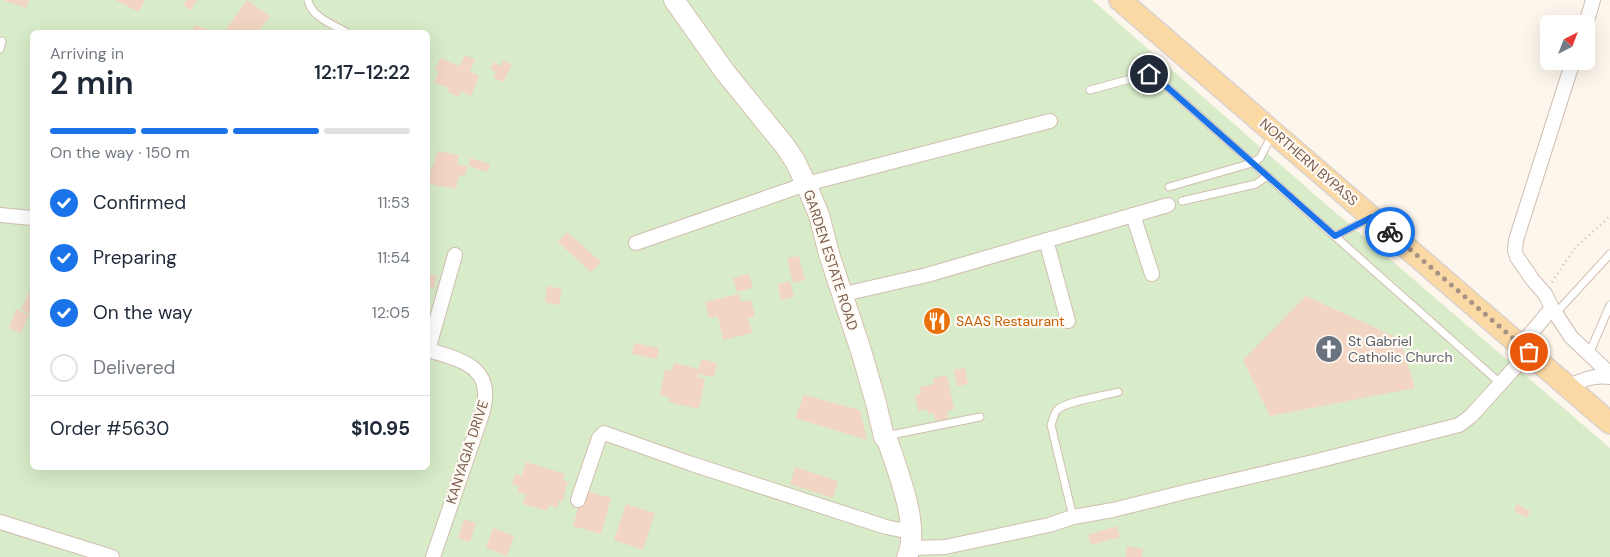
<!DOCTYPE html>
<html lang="en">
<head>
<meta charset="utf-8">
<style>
  body { margin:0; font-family:"DM Sans",sans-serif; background:#f2f2f3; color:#1f2937; height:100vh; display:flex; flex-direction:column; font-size:19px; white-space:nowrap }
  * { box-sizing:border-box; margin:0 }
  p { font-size:16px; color:#747a83 }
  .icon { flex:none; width:28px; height:28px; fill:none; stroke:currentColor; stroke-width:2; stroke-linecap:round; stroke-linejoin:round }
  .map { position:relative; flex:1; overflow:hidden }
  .side { position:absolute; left:30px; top:30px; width:400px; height:440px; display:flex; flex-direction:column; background:#fff; border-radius:8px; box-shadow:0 5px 20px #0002 }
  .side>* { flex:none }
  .needle { width:32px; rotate:42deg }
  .buttons { position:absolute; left:1540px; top:15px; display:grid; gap:10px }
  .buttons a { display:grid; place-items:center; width:55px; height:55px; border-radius:8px; background:#fff; box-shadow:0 5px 20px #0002; font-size:25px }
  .pin { position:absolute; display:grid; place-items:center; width:42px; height:42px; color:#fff; margin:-21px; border:2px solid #fff; border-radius:50%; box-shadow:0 1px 5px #0007 }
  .courier { position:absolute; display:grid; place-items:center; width:50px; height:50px; margin:-25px; border:4px solid #1a73e8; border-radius:50%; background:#fff; color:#222; box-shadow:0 1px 6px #0007 }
  .overview em { font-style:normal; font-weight:600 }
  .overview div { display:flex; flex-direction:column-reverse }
  .overview { display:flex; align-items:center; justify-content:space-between; height:85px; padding:0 20px }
  h1 { font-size:32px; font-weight:600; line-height:38px }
  .bar { display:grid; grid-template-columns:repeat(4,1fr); gap:8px 5px; align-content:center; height:60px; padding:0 20px }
  .bar i { height:6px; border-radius:4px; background:#e0e1e3 }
  .bar .on { background:#1a73e8 }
  .bar p { grid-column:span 4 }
  .line { display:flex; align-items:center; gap:12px; padding:0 20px; border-top:1px solid #e0e1e3 }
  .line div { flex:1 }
  ol { padding:0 20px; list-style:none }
  li { display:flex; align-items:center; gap:15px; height:55px }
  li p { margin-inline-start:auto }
  li .icon { padding:5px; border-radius:50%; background:#1a73e8; color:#fff; stroke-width:4 }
  li:last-child { color:#747a83 }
  li i { width:28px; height:28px; border:2px solid #e0e1e3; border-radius:50% }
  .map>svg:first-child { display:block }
</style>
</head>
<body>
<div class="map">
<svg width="1610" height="557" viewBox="0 0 1610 557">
  <rect width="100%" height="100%" fill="#fdf6ec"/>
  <path fill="#d8ecc9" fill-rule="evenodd" d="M0,0H1092L1314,194L1610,448V557H0ZM32,32H428V468H32Z"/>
  <g fill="#f3d5c3">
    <polygon points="3,0 29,0 26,8"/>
    <polygon points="115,0 145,0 139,12"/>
    <polygon points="187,0 197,0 191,10 183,5"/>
    <polygon points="247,0 270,16 258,32 224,32"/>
    <polygon points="195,25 214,32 192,32"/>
    <polygon points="465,55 475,59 470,72 479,76 471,96 461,91 459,97 448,92 449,88 434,82 439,72 435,70 440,58 460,66"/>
    <polygon points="503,60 512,65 503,82 493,77 496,72 490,69 494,62 500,66"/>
    <polygon points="437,151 459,155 457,164 467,166 465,176 459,175 456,189 429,184 432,165 434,166"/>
    <polygon points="470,158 490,164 488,172 468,166"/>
    <polygon points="567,232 601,262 591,272 558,242"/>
    <polygon points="799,256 805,280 793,283 787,258"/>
    <polygon points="428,274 437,276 434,288 428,286"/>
    <polygon points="749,274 753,288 737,292 733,278"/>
    <polygon points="790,281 794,297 781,300 778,284"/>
    <polygon points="547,286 562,289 559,305 545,302"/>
    <polygon points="32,287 32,315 21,309"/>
    <polygon points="739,294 741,302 751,300 755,316 748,318 752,333 723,340 718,316 709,318 705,302"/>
    <polygon points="1306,296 1400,339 1415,388 1270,416 1243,360"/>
    <polygon points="16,309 29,315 21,333 9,328"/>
    <polygon points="634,343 659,348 657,359 632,354"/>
    <polygon points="701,359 717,363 714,377 698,374 697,377 705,379 699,409 669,402 670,398 660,395 665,369 672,371 674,363 699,369"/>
    <polygon points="965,368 968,384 957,386 954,370"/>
    <polygon points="947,375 954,409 947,411 948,419 935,421 934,413 928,414 927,409 918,411 915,395 921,394 920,387 934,384 933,378"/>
    <polygon points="804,395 860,410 867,440 795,418"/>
    <polygon points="526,462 565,474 563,480 568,482 562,502 559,501 557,508 549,505 547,511 523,504 526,494 517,492 519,486 512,484 515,474 522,476"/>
    <polygon points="795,467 838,481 833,498 790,484"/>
    <polygon points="583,490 611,498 601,534 573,526"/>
    <polygon points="626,504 655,513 643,550 614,540"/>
    <polygon points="1517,504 1530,511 1527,518 1514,511"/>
    <polygon points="464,519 476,523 470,542 458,538"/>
    <polygon points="1117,526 1120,537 1091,545 1088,535"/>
    <polygon points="493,528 514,536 507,556 486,548"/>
    <polygon points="1127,546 1143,549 1142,557 1126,557"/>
  </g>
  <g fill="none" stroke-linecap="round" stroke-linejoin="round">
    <g stroke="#d1beb0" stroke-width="9">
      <g id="lane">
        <path d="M308,0C310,16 334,25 346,32"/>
        <polyline points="0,49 2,41"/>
        <polyline points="1090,90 1149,74 1158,79 1500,383"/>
        <polyline points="1169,187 1252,163 1260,158 1272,135"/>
        <polyline points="1182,201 1256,184 1267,176"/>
        <polyline points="1335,236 1370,218"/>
        <polyline points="1556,313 1610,254"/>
        <polyline points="1589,354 1610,305"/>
        <polyline points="886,436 980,417"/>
        <path d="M1073,517L1051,425C1053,420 1054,414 1057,410C1066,401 1104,396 1118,392"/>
      </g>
    </g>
    <g stroke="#d1beb0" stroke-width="16">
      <g id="street">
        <polyline points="1586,24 1593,0"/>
        <polyline points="1573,61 1516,240 1515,251 1517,257 1532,279 1545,294 1552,308 1571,337 1610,374"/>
        <polyline points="0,215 32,218"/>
        <polyline points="1133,215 1152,274"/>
        <polyline points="1046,240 1068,321"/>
        <polyline points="636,243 806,184 1050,121"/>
        <polyline points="844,294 927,275 1168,205"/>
        <polyline points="1521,345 1552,308"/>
        <path d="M428,350C466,361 497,369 481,417L433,557"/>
        <polyline points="428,350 455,255"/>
        <path d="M1569,387C1582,379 1595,375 1610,377"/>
        <polyline points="578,500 599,438 604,433 692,464 886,527 901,530 910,524"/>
        <polyline points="0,522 112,557"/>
        <polyline points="911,548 945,547 1049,525 1073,517 1113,510 1189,491 1313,462 1459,425 1471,416 1529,352"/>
      </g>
    </g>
    <g stroke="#d6c0b0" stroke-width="22">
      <path id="secondary" d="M674,0L725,72L785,146L795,161L806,184L819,215L829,254L862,354L876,403L884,437L887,439C897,470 921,527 907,557"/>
    </g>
    <g stroke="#dad1cd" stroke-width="24">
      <polyline id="primary" points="1120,0 1610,423"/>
    </g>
    <polyline stroke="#d9b8a5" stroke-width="2.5" stroke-dasharray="1 4" stroke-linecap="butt" points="1552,282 1574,249 1610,216"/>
    <use href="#lane" stroke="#fff" stroke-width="7"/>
    <use href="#street" stroke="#fff" stroke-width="14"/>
    <use href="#secondary" stroke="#fff" stroke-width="20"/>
    <use href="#primary" stroke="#fbd9a5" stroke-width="21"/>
  </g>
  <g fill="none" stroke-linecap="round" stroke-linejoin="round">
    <polyline stroke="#a89285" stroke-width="5" stroke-dasharray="0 9" points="1390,232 1529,352"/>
    <polyline stroke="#1a73e8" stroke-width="6" points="1149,74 1158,79 1335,236 1372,217 1390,232"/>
  </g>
  <defs>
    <g id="restaurant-disc" transform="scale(1.4375)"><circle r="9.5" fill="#e8710a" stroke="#fffaf3"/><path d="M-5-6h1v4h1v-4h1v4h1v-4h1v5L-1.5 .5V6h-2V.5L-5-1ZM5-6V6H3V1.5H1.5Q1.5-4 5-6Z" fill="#fff"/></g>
    <g id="church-disc" transform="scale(1.4375)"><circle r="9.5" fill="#6b7280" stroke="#fffaf3"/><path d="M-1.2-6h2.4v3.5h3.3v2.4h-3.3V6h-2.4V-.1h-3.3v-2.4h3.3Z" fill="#fff"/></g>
  </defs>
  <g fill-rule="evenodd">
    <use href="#restaurant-disc" x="937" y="321"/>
    <use href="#church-disc" x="1329" y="349"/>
  </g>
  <g text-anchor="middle" stroke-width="4.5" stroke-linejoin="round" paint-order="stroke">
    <g font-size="14" fill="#7a5c4d" stroke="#fffaf3">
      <text transform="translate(1309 162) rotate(41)" y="5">NORTHERN BYPASS</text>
      <text transform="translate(831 260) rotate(72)" y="5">GARDEN ESTATE ROAD</text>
      <text transform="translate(467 452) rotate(-72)" y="5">KANYAGIA DRIVE</text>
    </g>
    <g font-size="14" fill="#c56008" stroke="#fffaf3" text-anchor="start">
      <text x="956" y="326">SAAS Restaurant</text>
    </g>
    <g font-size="14" fill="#5b616d" stroke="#fffaf3" text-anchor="start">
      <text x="1348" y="346">St Gabriel<tspan x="1348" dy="16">Catholic Church</tspan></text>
    </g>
  </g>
</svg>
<div class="buttons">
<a><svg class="needle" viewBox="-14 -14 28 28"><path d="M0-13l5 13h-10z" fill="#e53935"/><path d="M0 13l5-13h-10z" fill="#747a83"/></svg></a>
</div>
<div class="pin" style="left:1529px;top:352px;background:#ea580c"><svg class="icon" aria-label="bag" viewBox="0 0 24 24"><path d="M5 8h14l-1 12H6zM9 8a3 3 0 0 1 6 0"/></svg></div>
<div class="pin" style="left:1149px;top:74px;background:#1f2937"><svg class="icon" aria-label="home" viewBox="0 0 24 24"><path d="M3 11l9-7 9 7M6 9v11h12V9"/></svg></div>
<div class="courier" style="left:1390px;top:232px"><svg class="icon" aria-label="bike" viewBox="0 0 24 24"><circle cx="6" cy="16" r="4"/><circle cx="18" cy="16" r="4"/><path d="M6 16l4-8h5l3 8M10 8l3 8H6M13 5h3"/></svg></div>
<section class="side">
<div class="overview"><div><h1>2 min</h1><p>Arriving in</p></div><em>12:17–12:22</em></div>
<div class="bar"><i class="on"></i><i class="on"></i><i class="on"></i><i></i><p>On the way · 150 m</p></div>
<ol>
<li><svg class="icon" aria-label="check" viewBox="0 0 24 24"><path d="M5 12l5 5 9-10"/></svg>Confirmed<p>11:53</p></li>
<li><svg class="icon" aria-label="check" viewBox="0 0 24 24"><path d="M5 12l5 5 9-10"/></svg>Preparing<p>11:54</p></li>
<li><svg class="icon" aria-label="check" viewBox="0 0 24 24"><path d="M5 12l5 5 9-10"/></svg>On the way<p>12:05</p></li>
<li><i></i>Delivered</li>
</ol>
<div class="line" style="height:65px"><div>Order #5630</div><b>$10.95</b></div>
</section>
</div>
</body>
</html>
